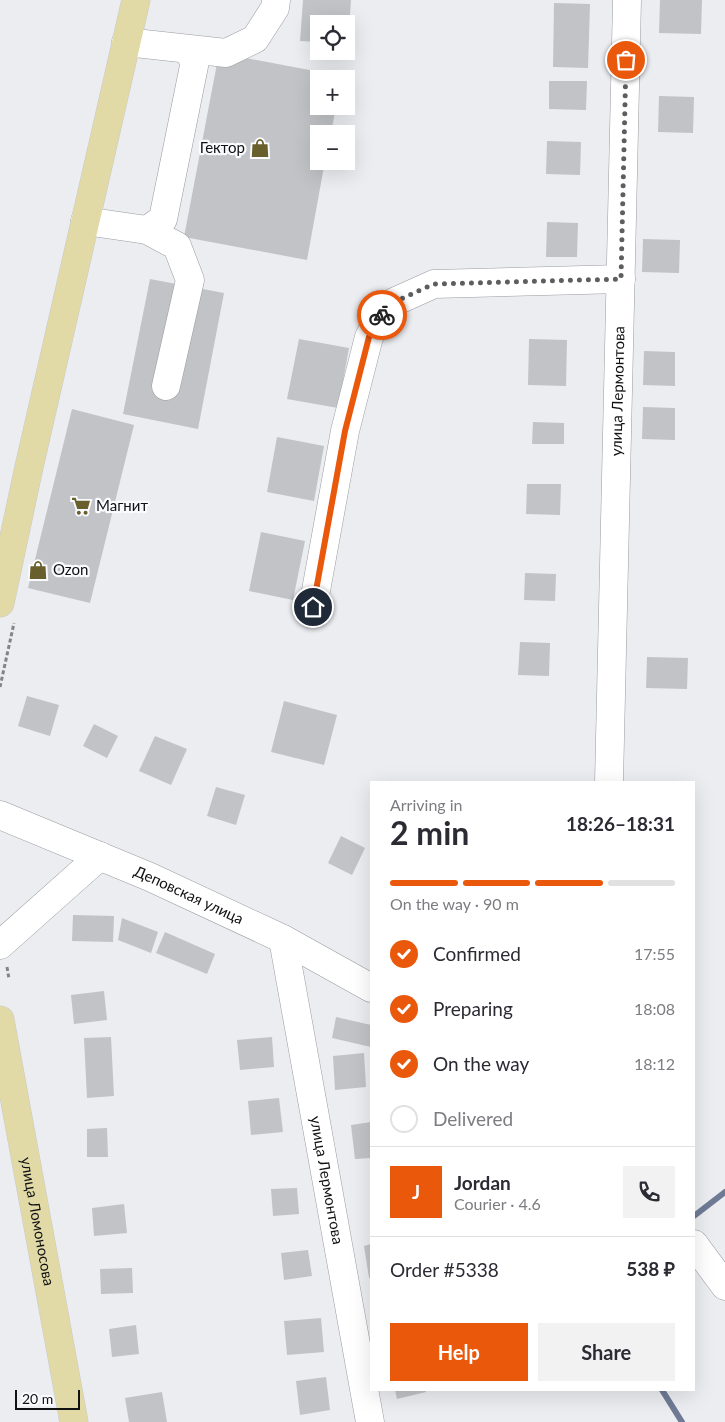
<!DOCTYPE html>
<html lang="en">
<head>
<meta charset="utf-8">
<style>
  body { margin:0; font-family:Lato,sans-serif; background:#f2f2f3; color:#2b2b33; height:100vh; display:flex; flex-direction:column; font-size:19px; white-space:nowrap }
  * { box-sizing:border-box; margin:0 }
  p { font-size:16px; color:#7c7c81 }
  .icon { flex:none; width:28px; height:28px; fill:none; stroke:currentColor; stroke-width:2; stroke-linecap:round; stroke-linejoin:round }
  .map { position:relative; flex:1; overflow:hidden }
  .sheet { position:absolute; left:370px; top:781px; width:325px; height:610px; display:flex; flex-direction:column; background:#fff; border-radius:0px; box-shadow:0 5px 20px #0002 }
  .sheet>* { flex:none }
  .tools { position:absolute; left:310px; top:15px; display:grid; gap:10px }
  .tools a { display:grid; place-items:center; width:45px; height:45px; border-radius:0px; background:#fff; box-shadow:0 5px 20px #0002; font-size:25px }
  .scale { position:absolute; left:15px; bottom:12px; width:65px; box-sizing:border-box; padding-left:5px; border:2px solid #101112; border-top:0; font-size:14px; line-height:18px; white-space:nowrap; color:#101112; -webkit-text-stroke:4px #f9fbfe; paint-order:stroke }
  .pin { position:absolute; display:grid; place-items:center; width:42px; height:42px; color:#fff; margin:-21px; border:2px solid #fff; border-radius:50%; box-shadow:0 1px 5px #0007 }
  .courier { position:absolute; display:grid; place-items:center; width:50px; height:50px; margin:-25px; border:4px solid #ea580c; border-radius:50%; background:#fff; color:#222; box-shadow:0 1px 6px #0007 }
  .summary em { font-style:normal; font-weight:700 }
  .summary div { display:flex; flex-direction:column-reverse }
  .summary { display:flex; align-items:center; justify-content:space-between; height:85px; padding:0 20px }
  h1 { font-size:32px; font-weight:700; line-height:38px }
  .bar { display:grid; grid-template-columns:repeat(4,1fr); gap:8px 5px; align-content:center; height:60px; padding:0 20px }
  .bar i { height:6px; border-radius:4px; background:#e1e1e2 }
  .bar .selected { background:#ea580c }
  .bar p { grid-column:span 4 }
  .line { display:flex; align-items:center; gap:12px; padding:0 20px; border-top:1px solid #e1e1e2 }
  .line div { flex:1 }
  .round { display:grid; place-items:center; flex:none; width:52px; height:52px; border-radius:0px; background:#f2f2f3 }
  ol { padding:0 20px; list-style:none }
  li { display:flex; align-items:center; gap:15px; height:55px }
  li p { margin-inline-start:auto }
  li .icon { padding:5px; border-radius:50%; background:#ea580c; color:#fff; stroke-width:4 }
  li:last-child { color:#7c7c81 }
  li i { width:28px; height:28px; border:2px solid #e1e1e2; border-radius:50% }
  .action { display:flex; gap:10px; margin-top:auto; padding:10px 20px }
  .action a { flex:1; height:58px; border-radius:0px; background:#ea580c; color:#fff; font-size:20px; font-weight:700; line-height:58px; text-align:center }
  .action a+a { background:#f2f2f3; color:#2b2b33 }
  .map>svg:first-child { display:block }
</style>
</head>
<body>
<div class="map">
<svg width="725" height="1422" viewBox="0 0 725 1422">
  <rect width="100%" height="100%" fill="#ecedf1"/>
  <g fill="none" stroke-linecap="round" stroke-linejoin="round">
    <g stroke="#6f7b95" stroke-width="6">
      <polyline points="694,1216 725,1192"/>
      <polyline points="662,1390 682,1422"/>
    </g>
  </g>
  <g fill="#c1c3c6">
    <polygon points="303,0 351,0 348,44 346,44 346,24 319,24 319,42 300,41"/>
    <polygon points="660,0 702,0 701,34 659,33"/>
    <polygon points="554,3 590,4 588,68 553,67"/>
    <polygon points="219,53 341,76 341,79 319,79 319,106 336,106 331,134 319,134 319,161 325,161 307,260 184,237"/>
    <polygon points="549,81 587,81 586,110 549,109"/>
    <polygon points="659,96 694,97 693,133 658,132"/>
    <polygon points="547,141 581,142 580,175 546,174"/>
    <polygon points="547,222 578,223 577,257 546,257"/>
    <polygon points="643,239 680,240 679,273 642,272"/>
    <polygon points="150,279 224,293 198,429 123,414"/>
    <polygon points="299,339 349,348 338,408 287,399"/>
    <polygon points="529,339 567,340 566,386 528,385"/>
    <polygon points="644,351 675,352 675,386 643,385"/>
    <polygon points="643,407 675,408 675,440 642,439"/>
    <polygon points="72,409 134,425 90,603 28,588"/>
    <polygon points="533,422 564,423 564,444 532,444"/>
    <polygon points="277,437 324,446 314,501 267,492"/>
    <polygon points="527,484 561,484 560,515 526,514"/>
    <polygon points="261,532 305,541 293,600 249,591"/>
    <polygon points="525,573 556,574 555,601 524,600"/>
    <polygon points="520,642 550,643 549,676 518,675"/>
    <polygon points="647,657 688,658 687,689 646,688"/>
    <polygon points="27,696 59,705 50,736 18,726"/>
    <polygon points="284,701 337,715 324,765 271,752"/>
    <polygon points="94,724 118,736 107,758 83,746"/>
    <polygon points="155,736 187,749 171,785 139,771"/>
    <polygon points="216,787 245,795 236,825 207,816"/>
    <polygon points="341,836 365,848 352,875 328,863"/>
    <polygon points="73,915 114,916 113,942 72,941"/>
    <polygon points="122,918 158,932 151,953 118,940"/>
    <polygon points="165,932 215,954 207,974 156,953"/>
    <polygon points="104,991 107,1020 74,1024 71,995"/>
    <polygon points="336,1017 371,1025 371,1047 332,1038"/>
    <polygon points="111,1037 114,1096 87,1098 84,1038"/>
    <polygon points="272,1037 274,1067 240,1070 237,1040"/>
    <polygon points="364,1053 366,1087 335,1090 333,1056"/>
    <polygon points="279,1098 283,1132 251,1135 248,1101"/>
    <polygon points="371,1122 371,1158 355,1159 351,1125"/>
    <polygon points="107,1128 108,1157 87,1157 87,1129"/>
    <polygon points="297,1188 299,1214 273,1216 271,1189"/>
    <polygon points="124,1204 127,1233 94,1236 92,1208"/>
    <polygon points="371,1244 371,1278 369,1278 364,1246"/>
    <polygon points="308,1250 312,1276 284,1280 281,1253"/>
    <polygon points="132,1268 133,1293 101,1294 100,1269"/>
    <polygon points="321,1318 324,1352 287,1355 284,1321"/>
    <polygon points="136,1325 139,1354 112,1357 109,1329"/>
    <polygon points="326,1377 330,1410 300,1415 296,1381"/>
    <polygon points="395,1390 426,1390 426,1392 397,1399"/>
    <polygon points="162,1392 167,1422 129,1422 125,1398"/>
  </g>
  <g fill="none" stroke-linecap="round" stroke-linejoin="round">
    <g stroke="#9a9c9f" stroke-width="29">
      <g id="minor">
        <polyline points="126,42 226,53 255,39 275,8 276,0"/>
        <polyline points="85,221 147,230 177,246 190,280 166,386"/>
        <polyline points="147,230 163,219 195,61 186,49"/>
        <polyline points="313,607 345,431 369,337 380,317 394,302 434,284 621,279"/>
        <path id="s1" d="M609,782L627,0"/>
        <path id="s2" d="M0,815L150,877L283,939L371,988"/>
        <path id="s3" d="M283,939L370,1422"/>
        <polyline points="0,945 100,856"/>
        <polyline points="694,1244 725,1286"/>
      </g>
    </g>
    <g stroke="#cacbcb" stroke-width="29">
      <g id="major">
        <polyline points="0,603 29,467 136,0"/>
        <path id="s4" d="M0,1020L74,1422"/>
      </g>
    </g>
    <g stroke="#838486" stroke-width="3" stroke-dasharray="4 2.5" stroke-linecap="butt">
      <polyline points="0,687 14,623"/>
      <polyline points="7,967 9,979"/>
    </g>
    <use href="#minor" stroke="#fff" stroke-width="28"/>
    <use href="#major" stroke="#e1d9a6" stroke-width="28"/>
  </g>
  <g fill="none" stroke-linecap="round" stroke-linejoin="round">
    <polyline stroke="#5d5e60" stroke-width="5" stroke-dasharray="0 9" points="382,315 394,302 434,284 621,279 626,60"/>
    <polyline stroke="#ea580c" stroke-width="6" points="313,607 345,431 369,337 382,315"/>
  </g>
  <defs>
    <g id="shop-bare" transform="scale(1.5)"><path d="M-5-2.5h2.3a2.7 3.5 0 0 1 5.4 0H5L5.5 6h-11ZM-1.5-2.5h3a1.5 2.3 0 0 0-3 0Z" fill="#685f2c" stroke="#f9fbfe" stroke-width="2.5" paint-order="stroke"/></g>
    <g id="supermarket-bare" transform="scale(1.5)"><path d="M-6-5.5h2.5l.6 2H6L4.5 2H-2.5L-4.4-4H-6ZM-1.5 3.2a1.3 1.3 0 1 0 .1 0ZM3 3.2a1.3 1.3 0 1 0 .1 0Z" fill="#685f2c" stroke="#f9fbfe" stroke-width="2.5" paint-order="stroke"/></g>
  </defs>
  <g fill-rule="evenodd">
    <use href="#shop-bare" x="260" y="148"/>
    <use href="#supermarket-bare" x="81" y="506"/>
    <use href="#shop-bare" x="38" y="570"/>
  </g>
  <g text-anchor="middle" stroke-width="4.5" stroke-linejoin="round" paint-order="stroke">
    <g font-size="15" fill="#101112" stroke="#f9fbfe" text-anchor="start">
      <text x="245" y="153" text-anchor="end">Гектор</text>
      <text x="96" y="511">Магнит</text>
      <text x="53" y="575">Ozon</text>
    </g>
    <g font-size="15" fill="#101112" stroke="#f9fbfe">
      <text dy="5" stroke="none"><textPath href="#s1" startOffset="391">улица Лермонтова</textPath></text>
      <text dy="5" stroke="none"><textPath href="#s2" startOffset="205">Деповская улица</textPath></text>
      <text dy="5" stroke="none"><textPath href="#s3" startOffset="245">улица Лермонтова</textPath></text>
      <text dy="5" stroke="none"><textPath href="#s4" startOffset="205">улица Ломоносова</textPath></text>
    </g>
  </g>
</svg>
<div class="tools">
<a><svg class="icon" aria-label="locate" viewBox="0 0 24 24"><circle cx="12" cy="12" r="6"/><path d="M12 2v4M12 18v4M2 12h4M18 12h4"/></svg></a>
<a>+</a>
<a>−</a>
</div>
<div class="scale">20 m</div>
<div class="pin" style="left:626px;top:60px;background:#ea580c"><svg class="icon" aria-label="bag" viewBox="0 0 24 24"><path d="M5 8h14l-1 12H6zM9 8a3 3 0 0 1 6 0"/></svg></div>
<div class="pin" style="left:313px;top:607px;background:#1f2937"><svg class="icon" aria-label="home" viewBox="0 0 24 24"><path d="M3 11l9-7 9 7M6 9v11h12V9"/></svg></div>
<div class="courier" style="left:382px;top:315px"><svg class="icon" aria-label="bike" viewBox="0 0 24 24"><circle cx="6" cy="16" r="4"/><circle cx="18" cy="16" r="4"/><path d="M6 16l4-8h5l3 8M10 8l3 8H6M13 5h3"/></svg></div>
<section class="sheet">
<div class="summary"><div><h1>2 min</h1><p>Arriving in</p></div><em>18:26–18:31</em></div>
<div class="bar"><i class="selected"></i><i class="selected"></i><i class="selected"></i><i></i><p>On the way · 90 m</p></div>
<ol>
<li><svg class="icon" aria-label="check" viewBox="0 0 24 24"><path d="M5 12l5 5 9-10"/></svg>Confirmed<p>17:55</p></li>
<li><svg class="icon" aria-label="check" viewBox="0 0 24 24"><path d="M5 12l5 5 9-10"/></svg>Preparing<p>18:08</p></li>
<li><svg class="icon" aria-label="check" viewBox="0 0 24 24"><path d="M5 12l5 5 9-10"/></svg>On the way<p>18:12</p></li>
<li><i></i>Delivered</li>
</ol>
<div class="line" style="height:90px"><b class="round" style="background:#ea580c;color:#fff">J</b><div><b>Jordan</b><p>Courier · 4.6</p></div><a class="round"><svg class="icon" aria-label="phone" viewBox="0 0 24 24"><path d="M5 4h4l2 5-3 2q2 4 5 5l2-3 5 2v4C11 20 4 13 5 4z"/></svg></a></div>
<div class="line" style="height:65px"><div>Order #5338</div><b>538 ₽</b></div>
<div class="action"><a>Help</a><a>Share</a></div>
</section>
</div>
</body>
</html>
